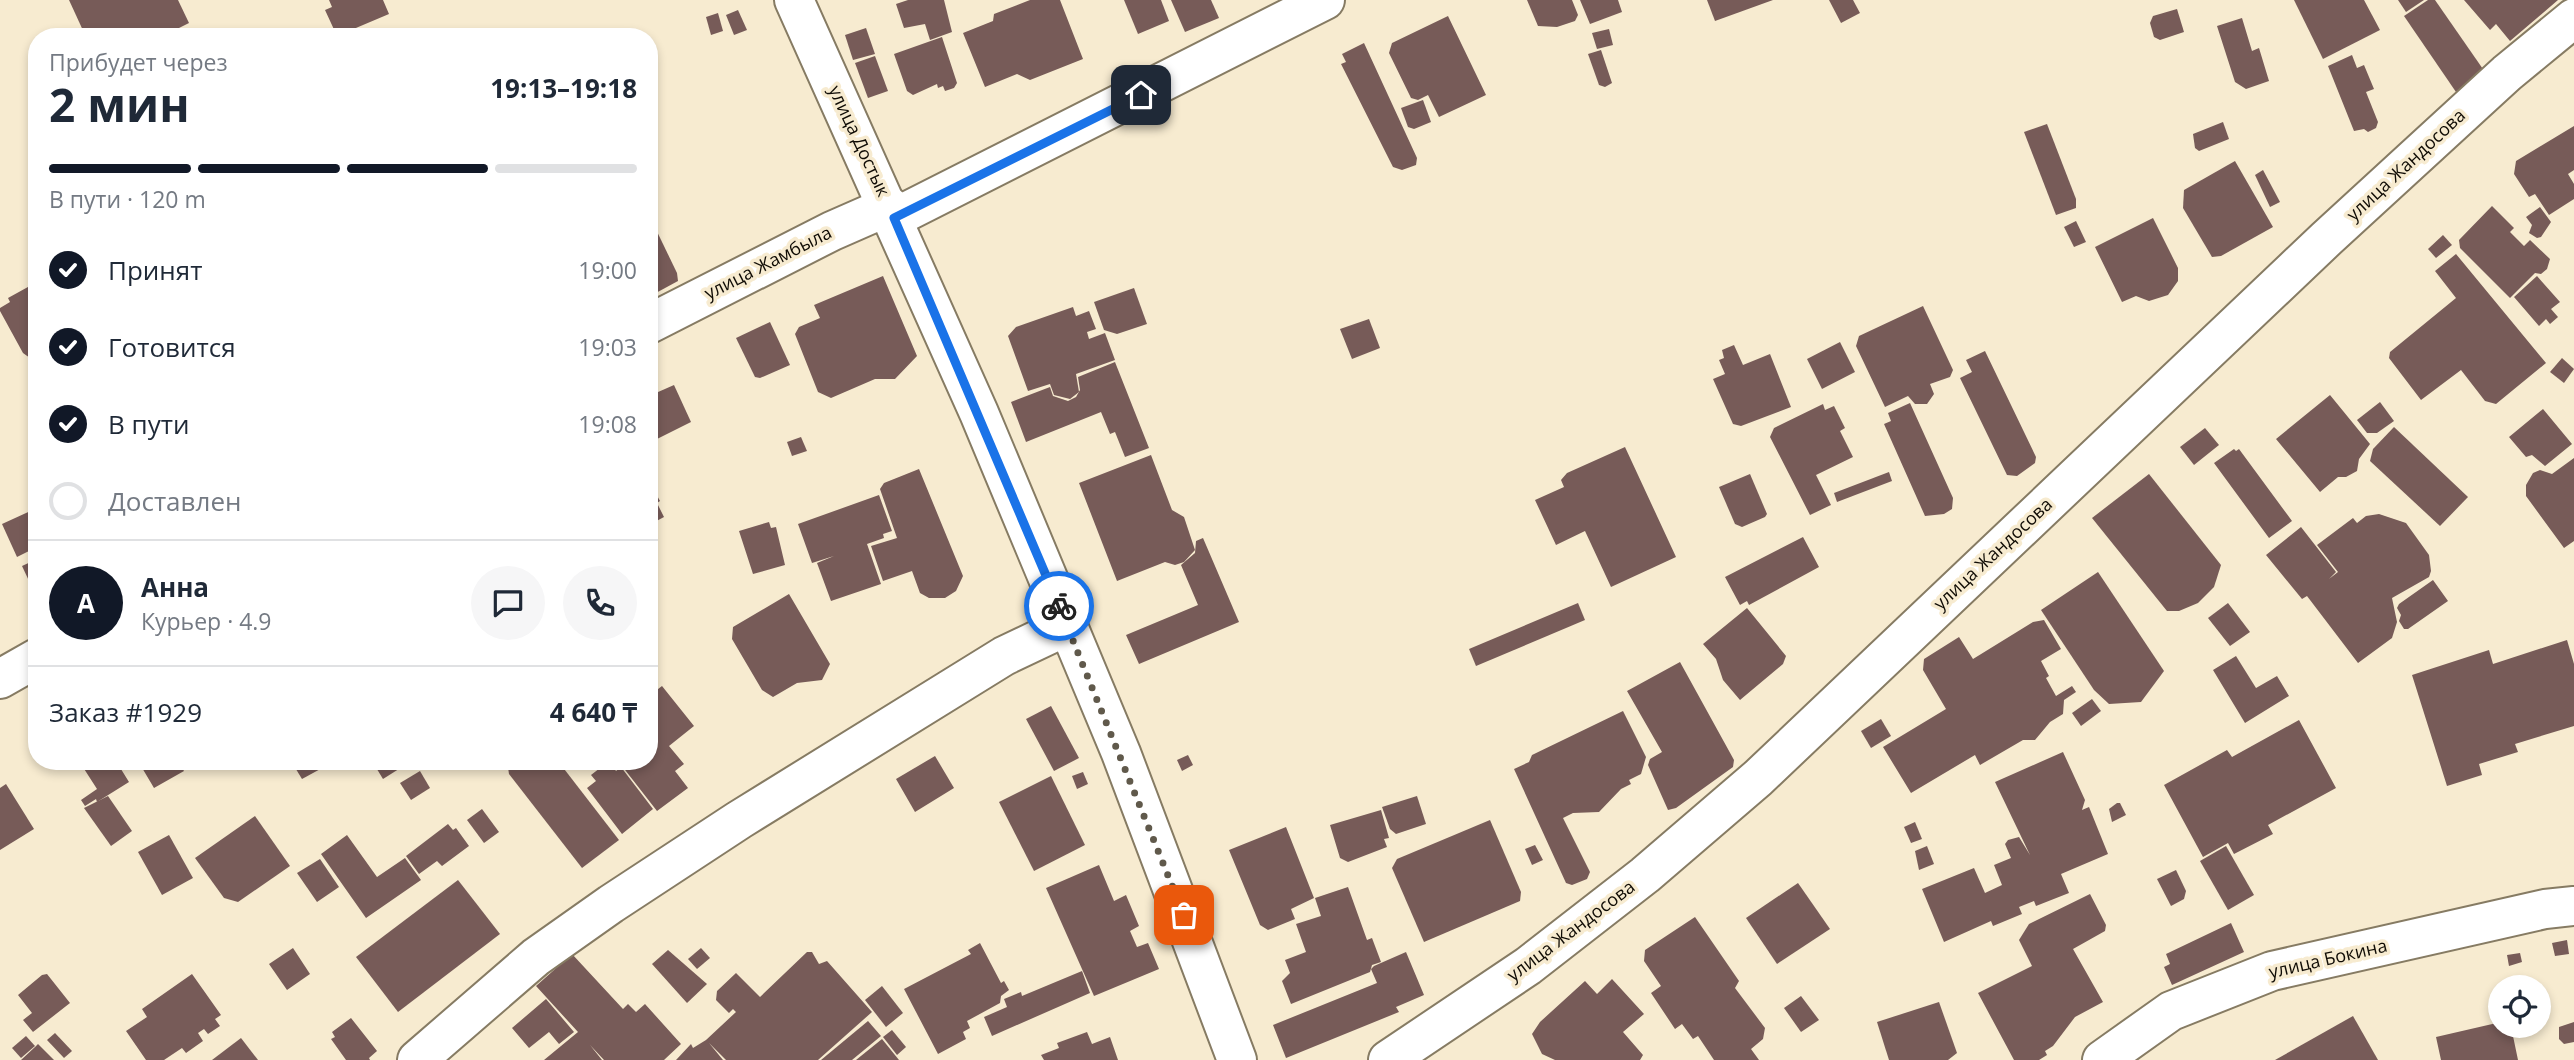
<!DOCTYPE html>
<html lang="ru">
<head>
<meta charset="utf-8">
<style>
  body { margin:0; font-family:"Open Sans",sans-serif; background:#f6f6f7; color:#1f2937; height:100vh; display:flex; flex-direction:column; font-size:26px; white-space:nowrap }
  * { box-sizing:border-box; margin:0 }
  p { font-size:23px; color:#747a83 }
  .icon { flex:none; width:38px; height:38px; fill:none; stroke:currentColor; stroke-width:2; stroke-linecap:round; stroke-linejoin:round }
  .map { position:relative; flex:1; overflow:hidden }
  .sheet { position:absolute; left:28px; top:28px; width:630px; height:742px; display:flex; flex-direction:column; background:#fff; border-radius:28px; box-shadow:0 4px 10px #0003 }
  .sheet>* { flex:none }
  .fabs { position:absolute; left:2488px; top:975px; display:grid; gap:14px }
  .fabs a { display:grid; place-items:center; width:63px; height:63px; border-radius:50%; background:#fff; box-shadow:0 4px 10px #0003; font-size:35px }
  .pin { position:absolute; display:grid; place-items:center; width:60px; height:60px; color:#fff; margin:-30px; border-radius:14px; box-shadow:0 4px 10px #0006 }
  .courier { position:absolute; display:grid; place-items:center; width:70px; height:70px; margin:-35px; border:5px solid #1a73e8; border-radius:50%; background:#fff; color:#222; box-shadow:0 2px 9px #0007 }
  .headline em { font-style:normal; font-weight:700 }
  .headline div { display:flex; flex-direction:column-reverse }
  .headline { display:flex; align-items:center; justify-content:space-between; height:119px; padding:0 21px }
  h1 { font-size:46px; font-weight:700; line-height:52px }
  .bar { display:grid; grid-template-columns:repeat(4,1fr); gap:10px 7px; align-content:center; height:84px; padding:0 21px }
  .bar i { height:9px; border-radius:5px; background:#e0e1e3 }
  .bar .active { background:#111827 }
  .bar p { grid-column:span 4 }
  .line { display:flex; align-items:center; gap:18px; padding:0 21px; border-top:2px solid #e0e1e3 }
  .line div { flex:1 }
  .round { display:grid; place-items:center; flex:none; width:74px; height:74px; border-radius:37px; background:#f6f6f7 }
  ol { padding:0 21px; list-style:none }
  li { display:flex; align-items:center; gap:21px; height:77px }
  li p { margin-inline-start:auto }
  li .icon { padding:7px; border-radius:50%; background:#111827; color:#fff; stroke-width:4 }
  li:last-child { color:#747a83 }
  li i { width:38px; height:38px; border:4px solid #e0e1e3; border-radius:50% }
  .map>svg:first-child { display:block }
</style>
</head>
<body>
<div class="map">
<svg width="2574" height="1060" viewBox="0 0 2574 1060">
  <rect width="100%" height="100%" fill="#f7ebd0"/>
  <g fill="#775b58">
    <polygon points="69,0 178,0 189,23 161,37 86,37"/>
    <polygon points="329,0 383,0 389,14 337,36 325,10 332,7"/>
    <polygon points="908,0 944,0 952,32 930,40 925,24 904,28 896,4"/>
    <polygon points="1030,0 1060,0 1083,59 1030,80 1017,74 985,87 963,33 993,21 994,14"/>
    <polygon points="1124,0 1161,0 1169,21 1138,34"/>
    <polygon points="1171,0 1211,0 1219,18 1185,32"/>
    <polygon points="1527,0 1572,0 1578,15 1575,21 1557,27 1538,26"/>
    <polygon points="1580,0 1618,0 1622,12 1590,24"/>
    <polygon points="1707,0 1773,0 1715,21"/>
    <polygon points="1829,0 1853,0 1860,13 1841,23"/>
    <polygon points="2294,0 2364,0 2380,30 2323,59"/>
    <polygon points="2398,0 2424,0 2406,12"/>
    <polygon points="2428,0 2435,0 2485,72 2456,92 2404,16"/>
    <polygon points="2464,0 2558,0 2510,41 2496,24 2490,30"/>
    <polygon points="2177,9 2184,32 2160,40 2154,37 2150,23 2153,16"/>
    <polygon points="738,10 747,30 734,35 726,15"/>
    <polygon points="718,13 723,31 711,35 706,17"/>
    <polygon points="1448,16 1486,95 1439,117 1428,95 1418,100 1411,98 1389,53 1392,43"/>
    <polygon points="2242,18 2252,51 2259,48 2269,81 2246,89 2235,82 2217,26"/>
    <polygon points="866,28 875,54 853,60 845,35"/>
    <polygon points="1609,29 1613,45 1597,49 1592,33"/>
    <polygon points="942,37 957,83 954,88 945,91 943,86 938,88 937,84 913,95 907,91 894,54"/>
    <polygon points="1364,43 1417,158 1416,165 1402,170 1393,167 1341,64 1346,62 1342,54"/>
    <polygon points="1601,50 1612,83 1605,87 1599,85 1588,54"/>
    <polygon points="2352,55 2357,68 2364,65 2374,89 2366,92 2378,122 2376,128 2368,132 2364,129 2354,131 2328,66"/>
    <polygon points="875,56 888,91 868,98 855,63"/>
    <polygon points="1423,100 1431,122 1414,129 1408,127 1401,108"/>
    <polygon points="2223,122 2229,139 2199,151 2195,148 2193,134"/>
    <polygon points="2047,124 2076,199 2076,208 2056,215 2024,132"/>
    <polygon points="2574,126 2574,170 2568,174 2574,184 2574,199 2549,215 2535,194 2529,197 2514,174 2516,161"/>
    <polygon points="2235,161 2273,227 2221,256 2212,257 2183,208 2184,190"/>
    <polygon points="2263,170 2280,202 2270,207 2255,175"/>
    <polygon points="2492,206 2514,228 2510,232 2524,246 2530,240 2550,259 2547,269 2541,274 2535,273 2510,298 2460,248 2459,240"/>
    <polygon points="2540,207 2551,222 2541,237 2537,238 2529,233 2532,225 2526,217"/>
    <polygon points="649,215 677,273 678,281 654,294 649,293"/>
    <polygon points="2153,218 2178,268 2178,281 2168,295 2149,301 2136,296 2122,302 2095,247"/>
    <polygon points="2076,221 2086,242 2074,247 2064,227"/>
    <polygon points="2443,235 2452,245 2436,258 2428,249"/>
    <polygon points="2456,254 2546,363 2496,404 2485,401 2461,370 2421,400 2389,358 2390,352 2456,298 2435,271"/>
    <polygon points="883,276 917,356 895,379 875,379 831,398 818,392 795,334 799,327 820,318 814,305"/>
    <polygon points="2537,276 2560,302 2551,309 2558,317 2550,324 2546,319 2539,326 2514,297"/>
    <polygon points="37,282 37,363 23,353 0,311 0,308 10,302 8,298"/>
    <polygon points="1134,288 1147,324 1117,334 1104,330 1094,302"/>
    <polygon points="1923,306 1953,370 1950,377 1930,384 1934,394 1927,404 1915,404 1908,396 1885,407 1856,346 1859,336"/>
    <polygon points="1073,307 1076,316 1089,311 1096,329 1087,332 1089,339 1105,333 1115,360 1076,374 1079,392 1070,399 1054,395 1050,384 1028,391 1008,336 1016,327"/>
    <polygon points="1369,319 1380,348 1352,359 1340,329"/>
    <polygon points="770,322 790,365 760,378 755,377 736,338"/>
    <polygon points="1840,342 1855,372 1822,389 1807,359"/>
    <polygon points="1734,345 1743,365 1770,354 1791,407 1741,426 1733,424 1713,379 1725,374 1719,360 1724,358 1722,350"/>
    <polygon points="1985,351 2036,457 2035,463 2017,476 2007,475 1960,378 1972,372 1966,360"/>
    <polygon points="2562,358 2574,369 2564,383 2550,372"/>
    <polygon points="1115,362 1149,448 1125,457 1115,432 1110,434 1101,412 1026,442 1011,402 1050,387 1053,396 1068,401 1076,397 1080,390 1078,377"/>
    <polygon points="674,385 691,422 649,443 649,396"/>
    <polygon points="2330,395 2370,444 2359,459 2357,471 2346,477 2338,477 2320,492 2276,439"/>
    <polygon points="2380,402 2394,421 2377,433 2367,433 2357,420"/>
    <polygon points="1910,403 1953,498 1952,509 1944,514 1925,516 1884,424 1891,421 1888,413"/>
    <polygon points="1823,404 1825,410 1834,406 1845,428 1840,431 1853,457 1816,475 1831,505 1810,515 1770,437 1774,428"/>
    <polygon points="2543,409 2572,444 2545,466 2532,455 2526,457 2509,437"/>
    <polygon points="2394,427 2468,497 2440,526 2370,461 2373,449"/>
    <polygon points="2205,428 2219,445 2194,465 2180,447"/>
    <polygon points="801,437 807,451 792,456 787,442"/>
    <polygon points="1625,447 1676,557 1611,587 1585,531 1556,545 1535,500 1564,487 1561,480 1567,473"/>
    <polygon points="2234,449 2236,451 2239,449 2292,521 2269,538 2214,463"/>
    <polygon points="1151,455 1172,510 1184,517 1195,550 1184,562 1175,565 1165,562 1117,581 1079,483"/>
    <polygon points="2574,458 2574,541 2564,548 2526,496 2526,485 2533,473 2540,470 2552,474"/>
    <polygon points="919,469 963,576 956,591 945,598 929,598 920,593 912,571 883,581 871,546 897,538 880,489 884,483"/>
    <polygon points="1889,472 1892,481 1837,502 1834,493"/>
    <polygon points="1750,474 1767,514 1765,517 1742,527 1735,524 1719,487"/>
    <polygon points="2149,474 2221,565 2214,587 2198,603 2179,611 2167,611 2092,518"/>
    <polygon points="649,481 660,501 657,503 664,517 649,525"/>
    <polygon points="879,495 892,531 883,534 884,538 867,544 881,584 831,601 817,563 834,556 812,563 798,524"/>
    <polygon points="37,508 37,547 17,557 2,524"/>
    <polygon points="2379,514 2406,523 2429,555 2431,571 2429,577 2392,598 2397,622 2392,638 2358,663 2307,596 2302,599 2266,555 2301,527 2336,572 2329,579 2338,572 2317,545 2353,518 2357,523 2366,516"/>
    <polygon points="769,522 771,528 776,527 785,565 753,574 739,531"/>
    <polygon points="1803,537 1819,567 1749,605 1747,601 1740,605 1725,577"/>
    <polygon points="1203,538 1239,622 1139,664 1126,635 1198,605 1181,565 1195,553 1196,541"/>
    <polygon points="37,559 37,598 22,566"/>
    <polygon points="2098,572 2164,671 2141,702 2109,704 2094,690 2041,610"/>
    <polygon points="2433,580 2448,601 2408,629 2404,629 2399,621 2401,615 2397,608 2399,604"/>
    <polygon points="789,594 830,664 822,680 797,683 773,697 762,690 732,639 733,627"/>
    <polygon points="1578,603 1585,620 1476,666 1469,649"/>
    <polygon points="2228,603 2250,632 2230,646 2208,618"/>
    <polygon points="1747,608 1786,656 1783,664 1740,700 1723,680 1716,659 1703,644"/>
    <polygon points="2044,620 2061,649 2041,661 2049,676 2046,678 2056,696 2072,686 2076,692 2064,700 2063,714 2050,722 2035,740 2023,740 1980,765 1975,755 1911,793 1883,747 1946,709 1923,670 1924,659 1959,637 1973,659 2033,622"/>
    <polygon points="2567,640 2574,664 2574,726 2515,744 2518,752 2479,764 2482,775 2447,786 2412,675 2489,650 2493,664"/>
    <polygon points="2236,656 2256,688 2277,676 2289,696 2245,723 2213,670"/>
    <polygon points="1680,662 1734,760 1733,767 1676,808 1668,810 1648,765 1650,759 1662,752 1627,691"/>
    <polygon points="662,686 694,726 669,746 684,764 675,771 688,788 657,811 622,766 624,764 618,768 612,761 649,761 649,696"/>
    <polygon points="2092,699 2101,711 2081,726 2072,713"/>
    <polygon points="1051,706 1079,758 1054,771 1026,719"/>
    <polygon points="1623,711 1646,757 1641,774 1629,780 1631,784 1621,789 1599,812 1573,813 1563,818 1590,872 1587,879 1572,885 1566,883 1514,769 1529,762 1532,755"/>
    <polygon points="1881,719 1891,736 1871,748 1861,731"/>
    <polygon points="2299,720 2336,788 2268,825 2273,834 2234,854 2228,843 2203,857 2164,785 2227,750 2232,757"/>
    <polygon points="2063,752 2085,800 2082,810 2089,807 2108,854 2061,874 2069,893 2036,906 2034,901 2019,907 2022,914 1993,926 1991,921 1944,942 1922,889 1974,868 1985,893 2002,885 1994,865 2011,858 2005,844 2008,840 2019,837 2030,855 1995,782"/>
    <polygon points="1188,755 1193,765 1182,771 1177,760"/>
    <polygon points="935,756 954,788 915,812 896,779"/>
    <polygon points="79,761 116,761 129,782 97,802 96,799 85,806 81,800 97,789"/>
    <polygon points="138,761 182,761 179,763 184,771 154,788"/>
    <polygon points="291,761 321,761 324,767 302,779"/>
    <polygon points="372,761 399,761 402,767 383,779"/>
    <polygon points="507,761 558,761 619,840 582,868 509,774"/>
    <polygon points="609,761 616,771 621,767 653,809 622,834 587,788 596,781 591,775"/>
    <polygon points="420,771 430,788 411,800 400,783"/>
    <polygon points="1083,772 1088,784 1077,789 1072,776"/>
    <polygon points="1051,776 1085,845 1034,871 999,802"/>
    <polygon points="6,784 34,829 0,850 0,788"/>
    <polygon points="108,796 132,831 111,846 84,808"/>
    <polygon points="1417,796 1426,824 1396,834 1390,829 1382,807"/>
    <polygon points="2117,803 2120,803 2126,815 2112,822 2109,809"/>
    <polygon points="482,809 499,832 484,843 467,820"/>
    <polygon points="1381,810 1389,838 1384,839 1387,847 1348,862 1340,858 1330,825"/>
    <polygon points="255,816 290,866 238,902 224,898 195,858"/>
    <polygon points="1490,820 1521,892 1520,901 1424,942 1392,868 1397,859"/>
    <polygon points="1915,822 1922,839 1911,843 1904,827"/>
    <polygon points="448,824 453,830 456,828 469,846 442,866 437,861 419,874 406,856"/>
    <polygon points="1286,827 1314,898 1291,909 1295,919 1268,930 1260,925 1229,850"/>
    <polygon points="169,835 193,878 162,895 138,852"/>
    <polygon points="347,835 377,877 405,858 421,880 366,918 321,854"/>
    <polygon points="1535,845 1543,860 1532,865 1525,849"/>
    <polygon points="1927,846 1934,864 1919,870 1915,851"/>
    <polygon points="2226,846 2254,895 2228,910 2200,861"/>
    <polygon points="320,859 339,887 317,902 297,873"/>
    <polygon points="1099,865 1114,901 1126,895 1139,926 1130,931 1137,947 1148,943 1159,969 1094,996 1046,888"/>
    <polygon points="2176,870 2186,891 2184,899 2171,906 2157,879"/>
    <polygon points="458,880 500,934 398,1012 356,957"/>
    <polygon points="1798,883 1830,929 1777,964 1746,918"/>
    <polygon points="1348,887 1367,940 1372,938 1381,962 1372,965 1370,972 1291,1004 1282,981 1290,973 1285,960 1306,952 1296,924 1321,916 1315,898"/>
    <polygon points="2090,894 2106,925 2105,931 2073,949 2103,1002 2075,1017 2053,1046 2045,1051 2047,1055 2039,1060 2014,1060 1978,993 2032,966 2019,940 2029,924"/>
    <polygon points="1695,917 1739,981 1735,988 1765,1028 1763,1039 1751,1049 1759,1060 1714,1060 1698,1036 1693,1039 1682,1024 1675,1029 1651,993 1661,986 1644,961 1645,950"/>
    <polygon points="2231,923 2244,952 2172,985 2164,967 2170,964 2166,954"/>
    <polygon points="2567,940 2569,954 2555,956 2552,943"/>
    <polygon points="980,943 1001,983 1004,981 1009,990 1001,996 1000,1003 967,1021 970,1028 963,1032 966,1039 938,1054 904,989 971,954 968,950"/>
    <polygon points="293,948 310,974 287,990 269,964"/>
    <polygon points="701,948 710,958 697,969 688,959"/>
    <polygon points="668,950 707,984 687,1003 652,964"/>
    <polygon points="807,952 812,952 819,964 827,961 872,1012 818,1060 726,1060 709,1043 723,1060 676,1060 691,1044 693,1048 706,1040 736,1012 733,1009 729,1013 716,1000 717,991 736,973 760,997"/>
    <polygon points="1406,952 1424,995 1396,1007 1399,1012 1286,1058 1273,1025 1377,983 1371,969 1374,966"/>
    <polygon points="2520,953 2522,962 2509,966 2507,955"/>
    <polygon points="572,954 623,1009 628,1004 636,1012 645,1004 681,1044 664,1060 604,1060 590,1045 602,1060 544,1060 578,1032 536,986"/>
    <polygon points="1082,971 1090,993 992,1036 984,1017 1007,1007 1004,999 1021,992 1022,996"/>
    <polygon points="47,974 70,1003 33,1032 23,1020 32,1013 18,995 42,975"/>
    <polygon points="192,974 221,1015 215,1019 220,1026 208,1034 204,1029 198,1033 203,1041 186,1053 182,1048 164,1060 146,1060 126,1031 147,1017 142,1009"/>
    <polygon points="1612,979 1644,1014 1623,1032 1643,1055 1640,1060 1555,1060 1542,1054 1532,1034 1540,1022 1585,981 1597,994"/>
    <polygon points="882,986 903,1013 886,1027 865,1000"/>
    <polygon points="1801,996 1819,1020 1801,1032 1784,1008"/>
    <polygon points="546,999 574,1032 559,1044 549,1032 529,1048 512,1028"/>
    <polygon points="1939,1002 1957,1053 1948,1060 1889,1060 1877,1022"/>
    <polygon points="2353,1016 2378,1060 2275,1060"/>
    <polygon points="351,1018 377,1051 369,1058 370,1060 346,1060 331,1039 335,1037 332,1032"/>
    <polygon points="868,1021 881,1036 852,1060 821,1060"/>
    <polygon points="2501,1022 2501,1026 2515,1026 2518,1035 2513,1036 2518,1060 2441,1060 2436,1037"/>
    <polygon points="2574,1022 2574,1042 2564,1044 2559,1039 2559,1027"/>
    <polygon points="892,1030 906,1047 897,1055 883,1037"/>
    <polygon points="1087,1032 1092,1044 1110,1037 1118,1060 1044,1060 1041,1055 1059,1048 1057,1043"/>
    <polygon points="55,1033 72,1051 64,1058 47,1040"/>
    <polygon points="26,1036 35,1046 21,1058 12,1048"/>
    <polygon points="241,1038 258,1060 212,1060"/>
    <polygon points="882,1039 899,1060 856,1060"/>
    <polygon points="38,1044 54,1060 21,1060 35,1047"/>
  </g>
  <g fill="none" stroke-linecap="round" stroke-linejoin="round">
    <g stroke="#867b63" stroke-width="42">
      <g id="minor">
        <polyline points="794,0 979,413 1121,753 1237,1060"/>
        <polyline points="894,218 1325,0"/>
        <polyline points="649,324 832,231 889,206"/>
        <polyline points="0,679 37,658"/>
        <polyline points="417,1060 536,957 611,904 739,820 1004,656 1067,626"/>
        <polyline points="1388,1060 1528,966 1645,875 1758,778 2326,239 2507,73 2574,18"/>
        <polyline points="2102,1060 2171,1011 2272,971 2545,909 2574,906"/>
      </g>
    </g>
    <use href="#minor" stroke="#fff" stroke-width="38"/>
  </g>
  <g fill="none" stroke-linecap="round" stroke-linejoin="round">
    <polyline stroke="#60594b" stroke-width="7" stroke-dasharray="0 12.6" points="1059,606 1184,915"/>
    <polyline stroke="#1a73e8" stroke-width="9" points="1059,606 894,218 1141,95"/>
  </g>
  <g text-anchor="middle" stroke-width="7" stroke-linejoin="round" paint-order="stroke">
    <g font-size="18" fill="#0f0b04" stroke="#f7ebd0">
      <text transform="translate(859 141) rotate(65)" y="6">улица Достык</text>
      <text transform="translate(2406 165) rotate(-43)" y="6">улица Жандосова</text>
      <text transform="translate(768 263) rotate(-27)" y="6">улица Жамбыла</text>
      <text transform="translate(1993 554) rotate(-43)" y="6">улица Жандосова</text>
      <text transform="translate(1571 931) rotate(-37)" y="6">улица Жандосова</text>
      <text transform="translate(2328 959) rotate(-13)" y="6">улица Бокина</text>
    </g>
  </g>
</svg>
<div class="fabs">
<a><svg class="icon" aria-label="locate" viewBox="0 0 24 24"><circle cx="12" cy="12" r="6"/><path d="M12 2v4M12 18v4M2 12h4M18 12h4"/></svg></a>
</div>
<div class="pin" style="left:1184px;top:915px;background:#ea580c"><svg class="icon" aria-label="bag" viewBox="0 0 24 24"><path d="M5 8h14l-1 12H6zM9 8a3 3 0 0 1 6 0"/></svg></div>
<div class="pin" style="left:1141px;top:95px;background:#1f2937"><svg class="icon" aria-label="home" viewBox="0 0 24 24"><path d="M3 11l9-7 9 7M6 9v11h12V9"/></svg></div>
<div class="courier" style="left:1059px;top:606px"><svg class="icon" aria-label="bike" viewBox="0 0 24 24"><circle cx="6" cy="16" r="4"/><circle cx="18" cy="16" r="4"/><path d="M6 16l4-8h5l3 8M10 8l3 8H6M13 5h3"/></svg></div>
<section class="sheet">
<div class="headline"><div><h1>2 мин</h1><p>Прибудет через</p></div><em>19:13–19:18</em></div>
<div class="bar"><i class="active"></i><i class="active"></i><i class="active"></i><i></i><p>В пути · 120 m</p></div>
<ol>
<li><svg class="icon" aria-label="check" viewBox="0 0 24 24"><path d="M5 12l5 5 9-10"/></svg>Принят<p>19:00</p></li>
<li><svg class="icon" aria-label="check" viewBox="0 0 24 24"><path d="M5 12l5 5 9-10"/></svg>Готовится<p>19:03</p></li>
<li><svg class="icon" aria-label="check" viewBox="0 0 24 24"><path d="M5 12l5 5 9-10"/></svg>В пути<p>19:08</p></li>
<li><i></i>Доставлен</li>
</ol>
<div class="line" style="height:126px"><b class="round" style="background:#111827;color:#fff">А</b><div><b>Анна</b><p>Курьер · 4.9</p></div><a class="round"><svg class="icon" aria-label="chat" viewBox="0 0 24 24"><path d="M4 5h16v11H9l-5 4z"/></svg></a><a class="round"><svg class="icon" aria-label="phone" viewBox="0 0 24 24"><path d="M5 4h4l2 5-3 2q2 4 5 5l2-3 5 2v4C11 20 4 13 5 4z"/></svg></a></div>
<div class="line" style="height:91px"><div>Заказ #1929</div><b>4 640 ₸</b></div>
</section>
</div>
</body>
</html>
